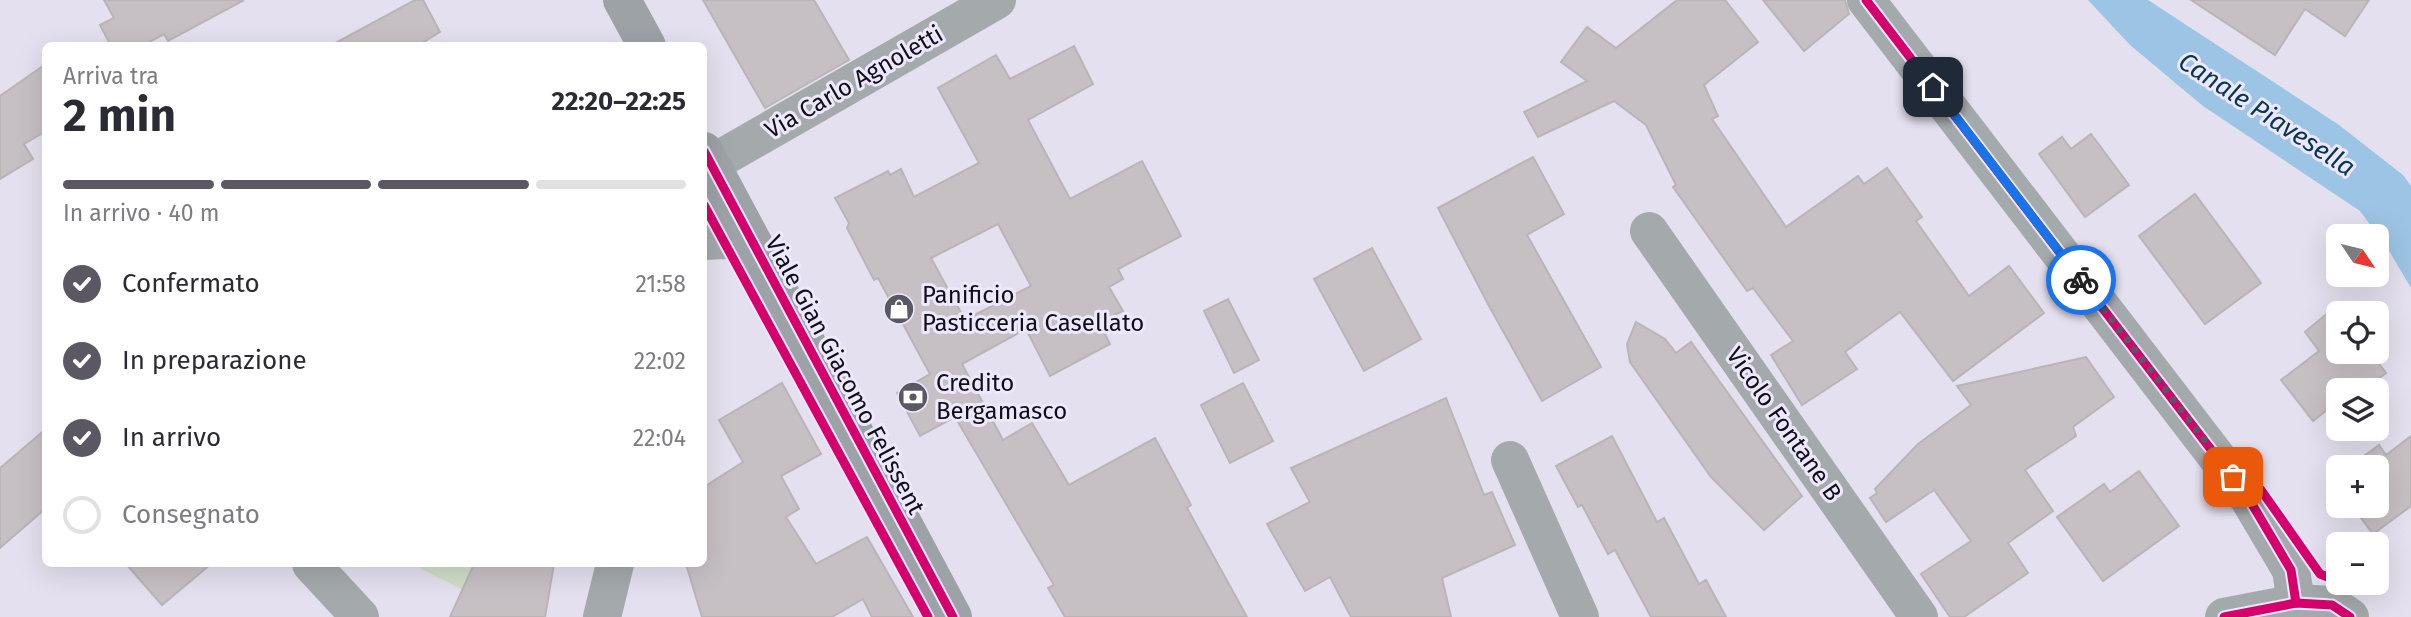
<!DOCTYPE html>
<html lang="it">
<head>
<meta charset="utf-8">
<style>
  body { margin:0; font-family:"Fira Sans",sans-serif; background:#f2f2f3; color:#2b2b33; height:100vh; display:flex; flex-direction:column; font-size:26px; white-space:nowrap }
  * { box-sizing:border-box; margin:0 }
  p { font-size:23px; color:#7c7c81 }
  .icon { flex:none; width:38px; height:38px; fill:none; stroke:currentColor; stroke-width:2; stroke-linecap:round; stroke-linejoin:round }
  .map { position:relative; flex:1; overflow:hidden }
  .side { position:absolute; left:42px; top:42px; width:665px; height:525px; display:flex; flex-direction:column; background:#fff; border-radius:10px; box-shadow:0 7px 28px #0002 }
  .side>* { flex:none }
  .needle { width:46px; rotate:125deg }
  .buttons { position:absolute; left:2326px; top:224px; display:grid; gap:14px }
  .buttons a { display:grid; place-items:center; width:63px; height:63px; border-radius:10px; background:#fff; box-shadow:0 7px 28px #0002; font-size:35px }
  .pin { position:absolute; display:grid; place-items:center; width:60px; height:60px; color:#fff; margin:-30px; border-radius:14px; box-shadow:0 4px 10px #0006 }
  .courier { position:absolute; display:grid; place-items:center; width:70px; height:70px; margin:-35px; border:5px solid #1a73e8; border-radius:50%; background:#fff; color:#222; box-shadow:0 2px 9px #0007 }
  .head em { font-style:normal; font-weight:700 }
  .head div { display:flex; flex-direction:column-reverse }
  .head { display:flex; align-items:center; justify-content:space-between; height:119px; padding:0 21px }
  h1 { font-size:46px; font-weight:700; line-height:52px }
  .bar { display:grid; grid-template-columns:repeat(4,1fr); gap:10px 7px; align-content:center; height:84px; padding:0 21px }
  .bar i { height:9px; border-radius:5px; background:#e1e1e2 }
  .bar .on { background:#5b5863 }
  .bar p { grid-column:span 4 }
  ol { padding:0 21px; list-style:none }
  li { display:flex; align-items:center; gap:21px; height:77px }
  li p { margin-inline-start:auto }
  li .icon { padding:7px; border-radius:50%; background:#5b5863; color:#fff; stroke-width:4 }
  li:last-child { color:#7c7c81 }
  li i { width:38px; height:38px; border:4px solid #e1e1e2; border-radius:50% }
  .map>svg:first-child { display:block }
</style>
</head>
<body>
<div class="map">
<svg width="2411" height="617" viewBox="0 0 2411 617">
  <rect width="100%" height="100%" fill="#e4e0ef"/>
  <path fill="#d1ddca" d="M422,564H469C477,567 538,564 553,564L548,597L497,607L421,569Z"/>
  <polygon fill="#9cc4e4" points="2088,0 2148,0 2339,125 2403,175 2411,186 2411,288 2388,249 2360,211 2203,106 2130,45"/>
  <g fill="#c6c0c4" stroke="#bab4b7" stroke-width="2" fill-rule="evenodd">
    <polygon points="104,0 244,0 168,41 164,34 142,46 111,46 100,25 114,18"/>
    <polygon points="415,0 423,0 440,32 417,46 330,46"/>
    <polygon points="703,0 814,0 849,60 765,108"/>
    <polygon points="1677,0 1725,0 1758,42 1704,85 1718,116 1712,119 1786,227 1858,176 1864,184 1887,168 1922,217 1916,221 1969,296 2009,266 2044,313 1953,381 1900,312 1845,352 1857,369 1802,405 1771,355 1793,341 1753,288 1747,291 1673,187 1676,185 1646,125 1614,101 1538,137 1524,112 1587,81 1561,62 1587,27 1616,48"/>
    <polygon points="1763,0 1845,0 1849,14 1804,51"/>
    <polygon points="2191,0 2369,0 2345,36 2305,9 2275,55"/>
    <path d="M1074,46L1093,84L1028,120L1070,199L1142,161L1181,236L1118,269L1123,279L1109,287L1123,311L1099,322L1110,344L1050,376L1026,329L962,364L1003,440L1032,423L1069,485L1155,438L1191,505L1187,508L1247,617H1065L1048,588L1054,585L955,417L920,436L897,393L930,374L878,278L874,280L847,228L849,223L835,198L888,171L890,175L901,169L914,197L979,163L938,88L996,55L1010,79ZM998,224L1031,286L965,320L931,258Z"/>
    <polygon points="46,64 46,131 24,144 33,159 0,179 0,96"/>
    <polygon points="2091,134 2129,185 2085,217 2039,154 2062,137 2071,149"/>
    <polygon points="1533,157 1564,214 1527,235 1601,367 1542,401 1489,306 1438,208"/>
    <polygon points="2195,194 2261,283 2205,324 2139,236"/>
    <polygon points="1372,248 1421,339 1364,371 1314,279"/>
    <polygon points="1228,299 1259,360 1234,373 1204,311"/>
    <polygon points="2335,307 2340,313 2338,313 2338,352 2370,352 2386,373 2363,390 2338,390 2338,401 2313,421 2281,380 2319,351 2305,332"/>
    <polygon points="1636,322 1665,339 1676,353 1691,342 1802,496 1764,530 1711,477 1630,362 1627,344"/>
    <polygon points="2086,357 2114,397 2073,427 2076,436 2025,470 2053,511 2008,543 2028,573 1964,617 1950,617 1921,574 1971,541 1934,490 1886,522 1870,498 1877,493 1875,489 1918,444 1971,405 1957,386"/>
    <polygon points="782,383 821,454 781,476 799,509 786,517 816,564 867,537 913,617 872,617 863,599 832,617 702,617 686,564 704,564 704,487 743,462 719,420"/>
    <polygon points="1243,383 1273,441 1230,463 1201,405"/>
    <polygon points="1446,398 1484,495 1492,492 1515,545 1442,578 1451,617 1351,617 1330,577 1305,591 1267,524 1310,502 1291,468"/>
    <polygon points="46,429 46,508 0,548 0,468"/>
    <polygon points="1612,436 1657,522 1664,518 1699,584 1706,580 1726,617 1651,617 1615,550 1608,554 1582,505 1578,507 1556,466"/>
    <polygon points="2411,436 2411,506 2373,534 2352,506 2376,506 2376,467 2349,467 2379,445 2386,455"/>
    <polygon points="2139,471 2179,526 2103,581 2057,517 2104,484 2110,492"/>
    <polygon points="126,564 211,564 162,605"/>
    <polygon points="474,564 554,564 545,617 450,617"/>
  </g>
  <g fill="none" stroke-linecap="round" stroke-linejoin="round">
    <g stroke="#a4a9ac" stroke-width="38">
      <polyline points="1866,0 2249,499 2291,570 2296,603"/>
      <polyline points="704,168 997,0"/>
      <polyline points="1649,231 1919,617"/>
      <polyline points="704,241 750,239"/>
      <polyline points="1510,460 1580,617"/>
      <polyline points="311,564 360,617"/>
      <polyline points="602,617 615,564"/>
      <polyline points="2224,617 2296,603 2332,605 2350,617"/>
    </g>
    <g stroke="#9da2a6" stroke-width="38">
      <polyline points="622,0 647,46"/>
      <polyline points="704,151 953,617"/>
    </g>
    <g stroke="#eee8fe" stroke-width="13">
      <g id="cycleway">
        <polyline points="1866,0 2249,499 2291,570 2296,603"/>
        <polyline points="704,151 953,617"/>
        <polyline points="704,205 928,617"/>
        <polyline points="2249,499 2261,490 2320,574 2338,581"/>
        <polyline points="2224,617 2296,603 2332,605 2350,617"/>
      </g>
    </g>
    <use href="#cycleway" stroke="#d6006c" stroke-width="9"/>
  </g>
  <g fill="none" stroke-linecap="round" stroke-linejoin="round">
    <polyline stroke="#5b5863" stroke-width="7" stroke-dasharray="0 12.6" points="2081,280 2233,477"/>
    <polyline stroke="#1a73e8" stroke-width="9" points="1933,87 2081,280"/>
  </g>
  <defs>
    <g id="shop-disc" transform="scale(1.575)"><circle r="9.5" fill="#5b5863" stroke="#eee8fe"/><path d="M-5-2.5h2.3a2.7 3.5 0 0 1 5.4 0H5L5.5 6h-11ZM-1.5-2.5h3a1.5 2.3 0 0 0-3 0Z" fill="#fff"/></g>
    <g id="bank-disc" transform="scale(1.575)"><circle r="9.5" fill="#5b5863" stroke="#eee8fe"/><path d="M-6-4H6V4H-6ZM0-2.3a2.3 2.3 0 1 0 0 4.6a2.3 2.3 0 1 0 0-4.6Z" fill="#fff"/></g>
  </defs>
  <g fill-rule="evenodd">
    <use href="#shop-disc" x="899" y="309"/>
    <use href="#bank-disc" x="913" y="397"/>
  </g>
  <g text-anchor="middle" stroke-width="6" stroke-linejoin="round" paint-order="stroke">
    <g font-size="24" fill="#110e17" stroke="#eee8fe">
      <text transform="translate(854 82) rotate(-30)" y="8">Via Carlo Agnoletti</text>
      <text transform="translate(845 375) rotate(62)" y="8">Viale Gian Giacomo Felissent</text>
      <text transform="translate(1784 424) rotate(55)" y="8">Vicolo Fontane B</text>
    </g>
    <g font-size="24" fill="#110e17" stroke="#eee8fe" text-anchor="start">
      <text x="922" y="303">Panificio<tspan x="922" dy="28">Pasticceria Casellato</tspan></text>
      <text x="936" y="391">Credito<tspan x="936" dy="28">Bergamasco</tspan></text>
    </g>
    <g font-size="26" font-style="italic" fill="#063752" stroke="#eee8fe">
      <text transform="translate(2267 114) rotate(33)" y="9">Canale Piavesella</text>
    </g>
  </g>
</svg>
<div class="buttons">
<a><svg class="needle" viewBox="-14 -14 28 28"><path d="M0-13l5 13h-10z" fill="#e53935"/><path d="M0 13l5-13h-10z" fill="#7c7c81"/></svg></a>
<a><svg class="icon" aria-label="locate" viewBox="0 0 24 24"><circle cx="12" cy="12" r="6"/><path d="M12 2v4M12 18v4M2 12h4M18 12h4"/></svg></a>
<a><svg class="icon" aria-label="layers" viewBox="0 0 24 24"><path d="M12 4l9 5-9 5-9-5zM3 14l9 5 9-5"/></svg></a>
<a>+</a>
<a>−</a>
</div>
<div class="pin" style="left:2233px;top:477px;background:#ea580c"><svg class="icon" aria-label="bag" viewBox="0 0 24 24"><path d="M5 8h14l-1 12H6zM9 8a3 3 0 0 1 6 0"/></svg></div>
<div class="pin" style="left:1933px;top:87px;background:#1f2937"><svg class="icon" aria-label="home" viewBox="0 0 24 24"><path d="M3 11l9-7 9 7M6 9v11h12V9"/></svg></div>
<div class="courier" style="left:2081px;top:280px"><svg class="icon" aria-label="bike" viewBox="0 0 24 24"><circle cx="6" cy="16" r="4"/><circle cx="18" cy="16" r="4"/><path d="M6 16l4-8h5l3 8M10 8l3 8H6M13 5h3"/></svg></div>
<section class="side">
<div class="head"><div><h1>2 min</h1><p>Arriva tra</p></div><em>22:20–22:25</em></div>
<div class="bar"><i class="on"></i><i class="on"></i><i class="on"></i><i></i><p>In arrivo · 40 m</p></div>
<ol>
<li><svg class="icon" aria-label="check" viewBox="0 0 24 24"><path d="M5 12l5 5 9-10"/></svg>Confermato<p>21:58</p></li>
<li><svg class="icon" aria-label="check" viewBox="0 0 24 24"><path d="M5 12l5 5 9-10"/></svg>In preparazione<p>22:02</p></li>
<li><svg class="icon" aria-label="check" viewBox="0 0 24 24"><path d="M5 12l5 5 9-10"/></svg>In arrivo<p>22:04</p></li>
<li><i></i>Consegnato</li>
</ol>
</section>
</div>
</body>
</html>
